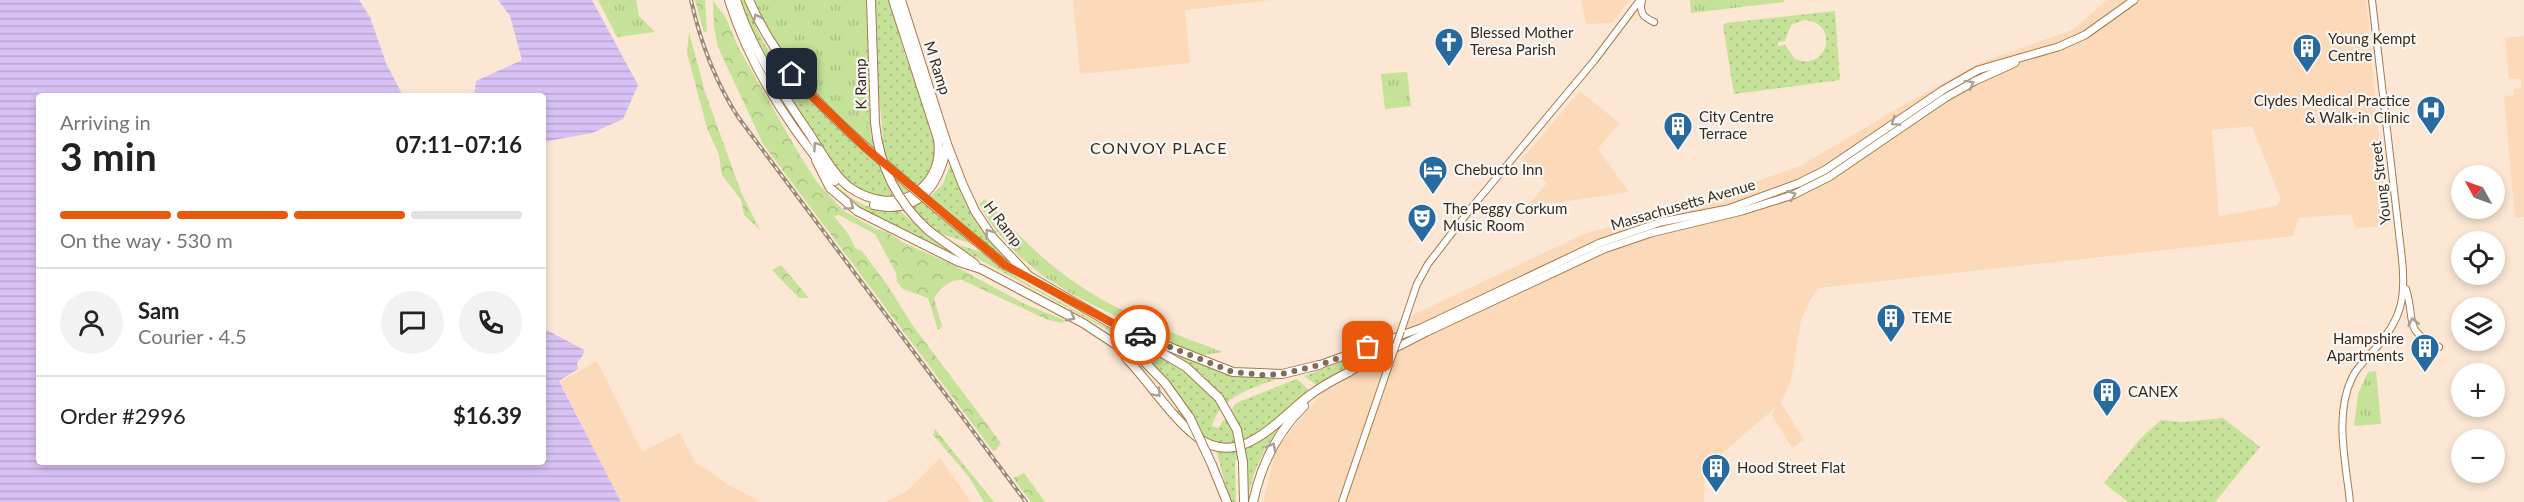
<!DOCTYPE html>
<html lang="en">
<head>
<meta charset="utf-8">
<style>
  body { margin:0; font-family:Lato,sans-serif; background:#f2f2f2; color:#222; height:100vh; display:flex; flex-direction:column; font-size:22px; white-space:nowrap }
  * { box-sizing:border-box; margin:0 }
  p { font-size:20px; color:#767676 }
  .icon { flex:none; width:33px; height:33px; fill:none; stroke:currentColor; stroke-width:2; stroke-linecap:round; stroke-linejoin:round }
  .map { position:relative; flex:1; overflow:hidden }
  .panel { position:absolute; left:36px; top:93px; width:510px; height:372px; display:flex; flex-direction:column; background:#fff; border-radius:6px; box-shadow:0 3px 9px #0003 }
  .panel>* { flex:none }
  .needle { width:39px; rotate:310deg }
  .fabs { position:absolute; left:2451px; top:165px; display:grid; gap:12px }
  .fabs a { display:grid; place-items:center; width:54px; height:54px; border-radius:50%; background:#fff; box-shadow:0 3px 9px #0003; font-size:30px }
  .pin { position:absolute; display:grid; place-items:center; width:51px; height:51px; color:#fff; margin:-26px; border-radius:12px; box-shadow:0 3px 9px #0006 }
  .courier { position:absolute; display:grid; place-items:center; width:60px; height:60px; margin:-30px; border:4px solid #ea580c; border-radius:50%; background:#fff; color:#222; box-shadow:0 2px 8px #0007 }
  .headline em { font-style:normal; font-weight:700 }
  .headline div { display:flex; flex-direction:column-reverse }
  .headline { display:flex; align-items:center; justify-content:space-between; height:102px; padding:0 24px }
  h1 { font-size:39px; font-weight:700; line-height:45px }
  .bar { display:grid; grid-template-columns:repeat(4,1fr); gap:9px 6px; align-content:center; height:72px; padding:0 24px }
  .bar i { height:8px; border-radius:4px; background:#e0e0e0 }
  .bar .on { background:#ea580c }
  .bar p { grid-column:span 4 }
  .line { display:flex; align-items:center; gap:15px; padding:0 24px; border-top:2px solid #e0e0e0 }
  .line div { flex:1 }
  .round { display:grid; place-items:center; flex:none; width:63px; height:63px; border-radius:32px; background:#f2f2f2 }
  .map>svg:first-child { display:block }
</style>
</head>
<body>
<div class="map">
<svg width="2524" height="502" viewBox="0 0 2524 502">
  <defs>
    <pattern id="grass-dots" width="8" height="8" patternUnits="userSpaceOnUse" patternTransform="scale(1.5)"><rect width="8" height="8" fill="#c5e298"/><path d="M2 2h.1M6 6h.1" fill="none" stroke="#aac282" stroke-width="1.8" stroke-linecap="round"/></pattern>
    <pattern id="forest-crowns" width="20" height="18" patternUnits="userSpaceOnUse" patternTransform="scale(1.5)"><rect width="20" height="18" fill="#c5e298"/><path d="M2 6a3 3 0 1 1 6 0M12 15a3 3 0 1 1 6 0" fill="none" stroke="#aac282"/></pattern>
    <pattern id="park-tufts" width="24" height="20" patternUnits="userSpaceOnUse" patternTransform="scale(1.5)"><rect width="24" height="20" fill="#c5e298"/><path d="M3 7l-1-3M5 7V3M7 7l1-3M15 17l-1-3M17 17v-4M19 17l1-3" fill="none" stroke="#aac282"/></pattern>
    <pattern id="water-rules" width="6" height="5" patternUnits="userSpaceOnUse" patternTransform="scale(1.5)"><rect width="6" height="5" fill="#d8c1f4"/><path d="M0 2.5h6" fill="none" stroke="#baa6d0"/></pattern>
  </defs>
  <rect width="100%" height="100%" fill="#fbe7d3"/>
  <g fill="#fcdab9" fill-rule="evenodd">
    <polygon points="1073,0 1273,0 1185,10 1190,63 1080,74"/>
    <polygon points="1581,0 1629,0 1612,23 1586,24"/>
    <path d="M2107,0H2366L2387,226L2356,228L2351,214L2299,218L2293,236L1818,288L1809,302L1801,321L1791,380L1781,403L1804,440L1792,448L1772,415L1776,407L1704,469V502H1263L1276,449L1318,398L1385,328L1584,234L1694,204L1802,165L1900,107L1980,63L2072,30ZM2252,126L2281,200L2276,206L2219,216L2212,130Z"/>
    <polygon points="2524,36 2524,217 2515,218 2504,96 2514,95 2514,89 2521,88 2521,79 2509,79 2505,38"/>
    <polygon points="1580,91 1619,123 1598,149 1629,192 1527,207 1547,183 1521,160"/>
    <polygon points="597,361 642,452 680,433 695,462 730,486 761,502 621,502 560,382"/>
    <polygon points="940,458 971,502 886,502 907,491"/>
  </g>
  <g fill="url(#grass-dots)" fill-rule="evenodd">
    <path d="M739,0H744C753,21 762,43 776,61C815,112 864,152 912,194C895,197 878,201 862,193C835,180 765,61 750,30C745,21 742,10 739,0Z"/>
    <polygon points="860,0 866,0 871,138 883,138 876,64 876,0 890,0 903,49 935,135 938,159 920,189 869,146 849,117"/>
    <path d="M1835,11L1840,80L1734,94L1723,25L1726,23ZM1804,20C1840,22 1829,72 1795,59L1785,45L1778,46V42L1785,41L1791,25Z"/>
    <path d="M952,160C965,206 975,226 1008,261L995,253L929,198L943,184Z"/>
    <path d="M821,171C843,193 865,214 899,210C922,231 945,249 973,263V265L863,209L840,194Z"/>
    <polygon points="922,202 973,244 938,233 911,208"/>
    <path d="M944,240L981,252L1029,285L1172,363L1204,388L1214,400L1221,396L1203,375L1160,347L1231,374L1280,378C1255,387 1220,396 1212,426L1218,428L1236,403L1297,379L1310,391C1257,426 1235,479 1177,412L1185,406L1150,362L1108,330Z"/>
    <polygon points="1416,334 1318,386 1304,376"/>
    <path d="M1288,417C1266,442 1253,469 1247,502L1244,459L1235,460L1236,502H1230L1216,449C1252,454 1262,438 1288,417Z"/>
    <polygon points="2223,418 2260,447 2215,502 2128,502 2104,483 2141,438 2161,420 2181,422"/>
  </g>
  <g fill="url(#forest-crowns)">
    <polygon points="695,0 705,0 707,31 704,33"/>
    <path d="M713,1L726,18L738,47L796,149L816,181L844,211L876,229L887,232L904,243L949,263L1025,304L1064,320L1063,323L1048,320L962,280C949,279 941,288 934,298L942,326L938,330L928,298L903,289L897,282L896,273L875,234L839,215L834,216L849,235L855,248L862,251L888,286L913,326L1001,443L996,450L993,451L763,144L718,47L714,28Z"/>
    <polygon points="689,32 705,92 741,192 760,230 744,215 741,200 722,175 719,155 707,128 687,53"/>
    <polygon points="781,265 809,298 799,298 772,270"/>
    <polygon points="935,429 994,502 984,502 969,477 933,435"/>
    <polygon points="1024,473 1045,502 1031,502 1013,478"/>
  </g>
  <g fill="url(#park-tufts)">
    <polygon points="598,0 636,0 639,16 655,32 617,37"/>
    <polygon points="754,0 862,0 867,28 864,81 869,146 838,116 773,44"/>
    <polygon points="1690,0 1784,0 1784,2 1691,13"/>
    <polygon points="1407,72 1411,106 1385,109 1381,74"/>
    <path d="M985,199C1008,224 1031,249 1058,270C1106,308 1166,331 1223,352L1204,355L1174,346L1070,293L1042,275L1019,256L994,228L979,204Z"/>
    <polygon points="2376,371 2381,424 2354,426 2358,394 2368,372"/>
  </g>
  <g fill="url(#water-rules)">
    <polygon points="0,0 359,0 370,17 386,63 403,96 39,96 39,462 543,462 543,328 584,350 583,355 577,363 578,369 559,381 621,502 0,502"/>
    <polygon points="498,0 592,0 638,85 623,119 592,133 543,142 543,96 474,96 476,81 522,60 510,16"/>
  </g>
  <g fill="none" stroke-linecap="round" stroke-linejoin="round">
    <g stroke="#a77949" stroke-width="8">
      <g id="secondary">
        <path d="M1642,0C1639,13 1643,17 1654,22"/>
        <path d="M2406,289C2416,321 2402,330 2439,347"/>
        <polyline points="1401,331 1417,284 1428,264 1472,207 1594,61 1640,0"/>
        <polyline points="1342,502 1392,356"/>
        <path d="M2350,502C2346,463 2334,415 2352,378C2357,367 2367,358 2375,349C2402,319 2406,298 2402,259L2372,0"/>
      </g>
    </g>
    <g stroke="#a77949" stroke-width="9">
      <g id="primary">
        <polyline points="1319,365 1421,328 1600,243 1661,222 1728,209 1799,183 1825,170 1943,90 1978,70 2058,47 2085,35 2134,0"/>
        <polyline points="1349,372 1427,332 1604,249 1651,233 1742,211 1793,195 1829,177 1945,98 1975,81 2015,63"/>
      </g>
    </g>
    <g stroke="#a77949" stroke-width="10">
      <g id="highway">
        <path d="M729,0C750,67 790,128 835,181"/>
        <path d="M736,0C752,50 782,93 811,136C822,153 833,174 849,187C869,201 896,207 917,192C934,179 941,160 938,139L893,0"/>
        <path d="M749,0C782,78 846,130 908,184"/>
        <polyline points="871,0 875,123"/>
        <polyline points="901,0 947,144 962,183 975,211 993,238 1029,276 1186,367 1219,398"/>
        <polyline points="816,160 830,188 857,211 959,262 981,269 1083,323 1121,348 1136,353 1165,383 1190,418"/>
        <path d="M874,205C920,215 940,184 947,144"/>
        <polyline points="940,211 1005,265 1023,273"/>
        <polyline points="929,231 975,264"/>
        <polyline points="1136,334 1233,372 1282,374 1319,365"/>
        <path d="M1121,348L1127,359C1150,383 1171,417 1197,437C1240,470 1278,419 1310,395C1322,386 1335,379 1349,372"/>
        <polyline points="1243,462 1244,502"/>
        <polyline points="1212,465 1227,502"/>
        <path d="M1253,502C1261,465 1276,433 1304,406"/>
      </g>
    </g>
    <use href="#secondary" stroke="#fff" stroke-width="6"/>
    <use href="#primary" stroke="#fff" stroke-width="7"/>
    <use href="#highway" stroke="#fff" stroke-width="8"/>
    <g stroke="#9d8a75" stroke-width="4">
      <path id="rail" d="M691,0C700,41 715,81 738,117L1026,502"/>
    </g>
    <use href="#rail" stroke="#f8f8f8" stroke-width="1.5" stroke-dasharray="4.5" stroke-linecap="butt"/>
    <g stroke="#a77949" stroke-width="8" stroke-linecap="butt">
      <polyline id="secondary-bridge" points="1392,356 1401,331"/>
    </g>
    <g stroke="#a77949" stroke-width="10" stroke-linecap="butt">
      <g id="highway-bridge">
        <path d="M875,123C879,166 897,202 929,231"/>
        <polyline points="908,184 940,211"/>
        <polyline points="1219,398 1237,430 1243,462"/>
        <polyline points="1190,418 1212,465"/>
      </g>
    </g>
    <use href="#secondary-bridge" stroke="#fff" stroke-width="6"/>
    <use href="#highway-bridge" stroke="#fff" stroke-width="8"/>
  </g>
  <defs><path id="oneway-chevron" d="M-2-3.5L2.5 0L-2 3.5" fill="none" stroke-width="1.6" stroke-linecap="round" stroke-linejoin="round" transform="scale(1.5)"/></defs>
  <g stroke="#a89f96">
    <use href="#oneway-chevron" transform="translate(757 18) rotate(-116)"/>
    <use href="#oneway-chevron" transform="translate(1970 84) rotate(-29)"/>
    <use href="#oneway-chevron" transform="translate(1895 122) rotate(146)"/>
    <use href="#oneway-chevron" transform="translate(817 146) rotate(-124)"/>
    <use href="#oneway-chevron" transform="translate(1792 195) rotate(-22)"/>
    <use href="#oneway-chevron" transform="translate(850 206) rotate(36)"/>
    <use href="#oneway-chevron" transform="translate(989 233) rotate(-127)"/>
    <use href="#oneway-chevron" transform="translate(1071 317) rotate(28)"/>
    <use href="#oneway-chevron" transform="translate(2413 322) rotate(-102)"/>
    <use href="#oneway-chevron" transform="translate(1157 393) rotate(49)"/>
    <use href="#oneway-chevron" transform="translate(1272 447) rotate(-62)"/>
  </g>
  <g fill="none" stroke-linecap="round" stroke-linejoin="round">
    <polyline stroke="#806c58" stroke-width="6" stroke-dasharray="0 10.8" points="1140,335 1233,372 1263,375 1282,374 1320,365 1368,347"/>
    <polyline stroke="#ea580c" stroke-width="8" points="792,74 813,97 866,148 1005,265 1129,332 1140,335"/>
  </g>
  <defs>
    <g id="church-pin" transform="scale(1.5)"><path d="M0 17L-7.5 6A9.5 9.5 0 1 1 7.5 6Z" fill="#266a9f" stroke="#f8f8f8"/><path d="M-1.2-6h2.4v3.5h3.3v2.4h-3.3V6h-2.4V-.1h-3.3v-2.4h3.3Z" fill="#fff"/></g>
    <g id="building-pin" transform="scale(1.5)"><path d="M0 17L-7.5 6A9.5 9.5 0 1 1 7.5 6Z" fill="#266a9f" stroke="#f8f8f8"/><path d="M-4-6H4V6H1V3H-1V6H-4ZM-2.5-4.3h1.7v1.8h-1.7ZM.8-4.3h1.7v1.8H.8ZM-2.5-1h1.7V.8h-1.7ZM.8-1h1.7V.8H.8Z" fill="#fff"/></g>
    <g id="hospital-pin" transform="scale(1.5)"><path d="M0 17L-7.5 6A9.5 9.5 0 1 1 7.5 6Z" fill="#266a9f" stroke="#f8f8f8"/><path d="M-5-5h3v3.5h4V-5h3V5h-3V1.5h-4V5h-3Z" fill="#fff"/></g>
    <g id="hotel-pin" transform="scale(1.5)"><path d="M0 17L-7.5 6A9.5 9.5 0 1 1 7.5 6Z" fill="#266a9f" stroke="#f8f8f8"/><path d="M-6-4.5h1.5V1H6V5H4.5V3h-9V5H-6ZM-4 0a1.8 1.8 0 1 1 3.6 0ZM.5 0V-2.5h3Q6-2.5 6 0Z" fill="#fff"/></g>
    <g id="theatre-pin" transform="scale(1.5)"><path d="M0 17L-7.5 6A9.5 9.5 0 1 1 7.5 6Z" fill="#266a9f" stroke="#f8f8f8"/><path d="M-5-5.5Q0-4 5-5.5V0Q5 5 0 6Q-5 5-5 0ZM-3.3-2.5H-1v1.5H-3.3ZM1-2.5H3.3v1.5H1ZM-2.8 1Q0 5.5 2.8 1Z" fill="#fff"/></g>
  </defs>
  <g fill-rule="evenodd">
    <use href="#church-pin" x="1449" y="42"/>
    <use href="#building-pin" x="2307" y="48"/>
    <use href="#hospital-pin" x="2431" y="110"/>
    <use href="#building-pin" x="1678" y="126"/>
    <use href="#hotel-pin" x="1433" y="170"/>
    <use href="#theatre-pin" x="1422" y="218"/>
    <use href="#building-pin" x="1891" y="318"/>
    <use href="#building-pin" x="2425" y="348"/>
    <use href="#building-pin" x="2107" y="392"/>
    <use href="#building-pin" x="1716" y="468"/>
  </g>
  <g text-anchor="middle" stroke-width="4.5" stroke-linejoin="round" paint-order="stroke">
    <g font-size="15" fill="#3d2a15" stroke="#f8f8f8" text-anchor="start">
      <text x="1470" y="38">Blessed Mother<tspan x="1470" dy="17">Teresa Parish</tspan></text>
      <text x="2328" y="44">Young Kempt<tspan x="2328" dy="17">Centre</tspan></text>
      <text x="2410" y="106" text-anchor="end">Clydes Medical Practice<tspan x="2410" dy="17">&amp; Walk-in Clinic</tspan></text>
      <text x="1699" y="122">City Centre<tspan x="1699" dy="17">Terrace</tspan></text>
      <text x="1454" y="175">Chebucto Inn</text>
      <text x="1443" y="214">The Peggy Corkum<tspan x="1443" dy="17">Music Room</tspan></text>
      <text x="1912" y="323">TEME</text>
      <text x="2404" y="344" text-anchor="end">Hampshire<tspan x="2404" dy="17">Apartments</tspan></text>
      <text x="2128" y="397">CANEX</text>
      <text x="1737" y="473">Hood Street Flat</text>
    </g>
    <g font-size="15" fill="#3d2a15" stroke="#f8f8f8">
      <text transform="translate(937 68) rotate(72)" y="5">M Ramp</text>
      <text transform="translate(861 84) rotate(-91)" y="5">K Ramp</text>
      <text transform="translate(2381 183) rotate(-97)" y="5">Young Street</text>
      <text transform="translate(1683 205) rotate(-16)" y="5">Massachusetts Avenue</text>
      <text transform="translate(1003 224) rotate(53)" y="5">H Ramp</text>
    </g>
    <g font-size="16" letter-spacing="1.5" fill="#3d2a15" stroke="#f8f8f8">
      <text x="1159" y="154">CONVOY PLACE</text>
    </g>
  </g>
</svg>
<div class="fabs">
<a><svg class="needle" viewBox="-14 -14 28 28"><path d="M0-13l5 13h-10z" fill="#e53935"/><path d="M0 13l5-13h-10z" fill="#767676"/></svg></a>
<a><svg class="icon" aria-label="locate" viewBox="0 0 24 24"><circle cx="12" cy="12" r="6"/><path d="M12 2v4M12 18v4M2 12h4M18 12h4"/></svg></a>
<a><svg class="icon" aria-label="layers" viewBox="0 0 24 24"><path d="M12 4l9 5-9 5-9-5zM3 14l9 5 9-5"/></svg></a>
<a>+</a>
<a>−</a>
</div>
<div class="pin" style="left:1368px;top:347px;background:#ea580c"><svg class="icon" aria-label="bag" viewBox="0 0 24 24"><path d="M5 8h14l-1 12H6zM9 8a3 3 0 0 1 6 0"/></svg></div>
<div class="pin" style="left:792px;top:74px;background:#1f2937"><svg class="icon" aria-label="home" viewBox="0 0 24 24"><path d="M3 11l9-7 9 7M6 9v11h12V9"/></svg></div>
<div class="courier" style="left:1140px;top:335px"><svg class="icon" aria-label="car" viewBox="0 0 24 24"><path d="M5 17H2v-5l4-1 3-4h7l3 4 3 1v5h-3M9 17h6M6 11h13"/><circle cx="7" cy="17" r="2"/><circle cx="17" cy="17" r="2"/></svg></div>
<section class="panel">
<div class="headline"><div><h1>3 min</h1><p>Arriving in</p></div><em>07:11–07:16</em></div>
<div class="bar"><i class="on"></i><i class="on"></i><i class="on"></i><i></i><p>On the way · 530 m</p></div>
<div class="line" style="height:108px"><a class="round"><svg class="icon" aria-label="person" viewBox="0 0 24 24"><circle cx="12" cy="8" r="4"/><path d="M4 21q1-7 8-7t8 7"/></svg></a><div><b>Sam</b><p>Courier · 4.5</p></div><a class="round"><svg class="icon" aria-label="chat" viewBox="0 0 24 24"><path d="M4 5h16v11H9l-5 4z"/></svg></a><a class="round"><svg class="icon" aria-label="phone" viewBox="0 0 24 24"><path d="M5 4h4l2 5-3 2q2 4 5 5l2-3 5 2v4C11 20 4 13 5 4z"/></svg></a></div>
<div class="line" style="height:78px"><div>Order #2996</div><b>$16.39</b></div>
</section>
</div>
</body>
</html>
